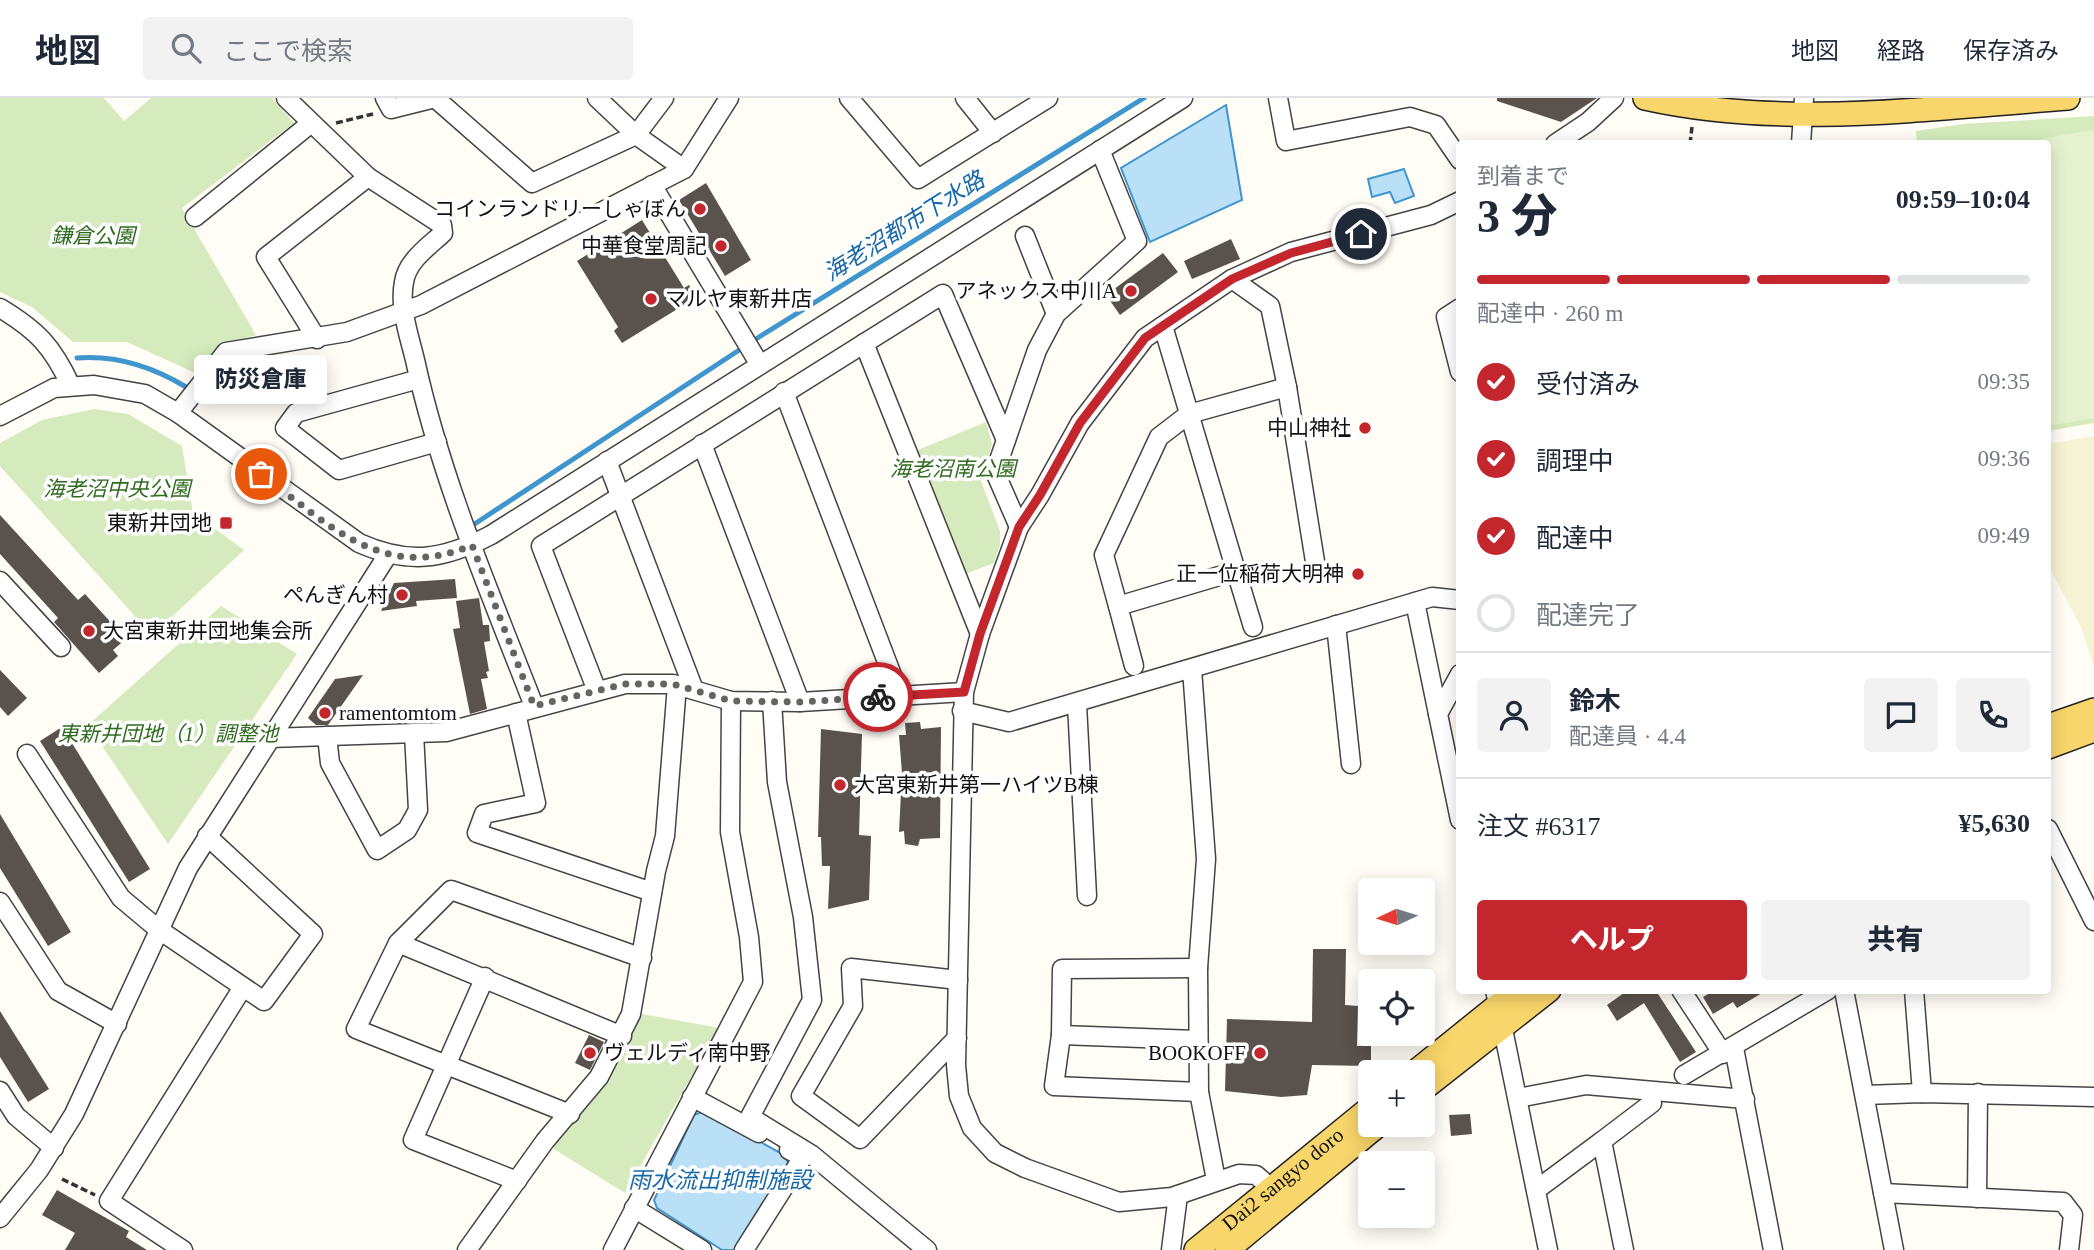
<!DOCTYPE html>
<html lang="ja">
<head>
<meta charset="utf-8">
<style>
  body { margin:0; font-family:"Times New Roman","Noto Sans JP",serif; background:#f2f2f3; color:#1f2937; height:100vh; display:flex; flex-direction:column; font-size:26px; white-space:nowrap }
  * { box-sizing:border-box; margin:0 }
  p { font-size:23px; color:#747a83 }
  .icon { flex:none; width:38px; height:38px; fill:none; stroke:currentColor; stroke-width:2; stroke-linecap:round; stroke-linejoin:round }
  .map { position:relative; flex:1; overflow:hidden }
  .panel { position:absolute; left:1456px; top:42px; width:595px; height:854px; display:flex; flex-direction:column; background:#fff; border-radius:7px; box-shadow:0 4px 18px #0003 }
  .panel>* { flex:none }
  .needle { width:46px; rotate:266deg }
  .controls { position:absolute; left:1358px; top:780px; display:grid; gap:14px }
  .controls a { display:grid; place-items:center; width:77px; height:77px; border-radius:7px; background:#fff; box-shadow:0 4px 18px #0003; font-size:35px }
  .pin { position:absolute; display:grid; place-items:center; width:60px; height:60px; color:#fff; margin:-30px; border:4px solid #fff; border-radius:50%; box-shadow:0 2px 7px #0007 }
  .courier { position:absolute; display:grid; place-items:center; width:70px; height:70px; margin:-35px; border:5px solid #c4262e; border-radius:50%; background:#fff; color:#222; box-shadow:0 2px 9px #0007 }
  .bubble { position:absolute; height:49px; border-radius:7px; background:#fff; box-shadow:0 4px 18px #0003; font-size:23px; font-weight:800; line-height:49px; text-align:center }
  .headline em { font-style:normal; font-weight:800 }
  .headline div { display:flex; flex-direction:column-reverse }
  .headline { display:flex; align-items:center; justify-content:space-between; height:119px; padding:0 21px }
  h1 { font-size:46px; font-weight:800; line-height:52px }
  .bar { display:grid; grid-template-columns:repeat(4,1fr); gap:10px 7px; align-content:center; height:84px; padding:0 21px }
  .bar i { height:9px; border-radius:5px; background:#e0e1e3 }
  .bar .on { background:#c4262e }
  .bar p { grid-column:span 4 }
  .line { display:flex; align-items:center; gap:18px; padding:0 21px; border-top:2px solid #e0e1e3 }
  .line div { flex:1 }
  .round { display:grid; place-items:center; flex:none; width:74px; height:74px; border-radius:7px; background:#f2f2f3 }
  ol { padding:0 21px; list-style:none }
  li { display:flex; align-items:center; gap:21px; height:77px }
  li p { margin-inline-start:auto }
  li .icon { padding:7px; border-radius:50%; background:#c4262e; color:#fff; stroke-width:4 }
  li:last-child { color:#747a83 }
  li i { width:38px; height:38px; border:4px solid #e0e1e3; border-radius:50% }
  .action { display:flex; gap:14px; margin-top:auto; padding:14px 21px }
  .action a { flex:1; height:80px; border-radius:7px; background:#c4262e; color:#fff; font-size:28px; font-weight:800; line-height:80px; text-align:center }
  .action a+a { background:#f2f2f3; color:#1f2937 }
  header { display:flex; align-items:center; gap:42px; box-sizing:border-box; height:98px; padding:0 35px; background:#fff; border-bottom:2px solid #e0e1e3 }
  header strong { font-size:33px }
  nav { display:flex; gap:38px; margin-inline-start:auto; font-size:24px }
  .search { width:490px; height:63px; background:#f2f2f3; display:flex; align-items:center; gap:18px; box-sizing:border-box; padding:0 24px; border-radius:7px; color:#747a83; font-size:26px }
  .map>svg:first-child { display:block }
</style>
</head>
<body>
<header>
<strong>地図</strong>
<div class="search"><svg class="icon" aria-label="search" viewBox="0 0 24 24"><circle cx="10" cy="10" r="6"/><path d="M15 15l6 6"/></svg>ここで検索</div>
<nav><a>地図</a><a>経路</a><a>保存済み</a></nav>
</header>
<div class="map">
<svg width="2094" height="1152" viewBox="0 0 2094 1152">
  <rect width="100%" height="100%" fill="#fffdf5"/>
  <polygon fill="#f6f3d4" points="2094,338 2094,570 2082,531 2048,467 2048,346"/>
  <g fill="#d5ebbd">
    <polygon points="0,0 104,0 124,23 151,0 272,0 294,25 182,110 256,237 218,248 193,274 127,244 73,244 32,209 0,194"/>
    <polygon points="2094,18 2094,325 2048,333 2048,46 1917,45 1916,33 1963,26"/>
    <polygon points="94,311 128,316 182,348 193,415 244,452 152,537 0,368 0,345 42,322"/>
    <polygon points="986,324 992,346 981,383 1000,433 1000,447 994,465 960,478 913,354"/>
    <polygon points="221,508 297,556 168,746 88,627"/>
    <polygon points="637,915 719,930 625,1095 549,1048"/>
  </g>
  <polygon fill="#e6f2cf" points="2094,32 2094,320 2048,328 2048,46 2017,45"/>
  <g fill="#b9e0f7" stroke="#3f96cf" stroke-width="2">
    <polygon points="1226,7 1242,102 1150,144 1121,70"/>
    <polygon points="1404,71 1414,98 1395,105 1390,94 1372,99 1368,81"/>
    <polygon points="704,1013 786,1058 789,1069 737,1152 722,1152 657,1110 654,1102 694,1017"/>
  </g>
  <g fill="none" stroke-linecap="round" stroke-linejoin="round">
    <g stroke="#3f96cf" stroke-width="5">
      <path d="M77,260C116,257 153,269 186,289"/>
      <polyline points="473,427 759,239 1144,0"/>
    </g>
  </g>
  <g fill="#5a524d">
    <polygon points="1497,0 1597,0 1561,24 1497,3"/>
    <polygon points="706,85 751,162 725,178 679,102"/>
    <polygon points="642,122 684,190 689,187 697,199 622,245 614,233 618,229 577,163"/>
    <polygon points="1231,141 1240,161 1192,181 1184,163"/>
    <polygon points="1163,155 1178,174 1120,217 1106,197"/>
    <polygon points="0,417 78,502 85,496 126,541 113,552 118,558 99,575 54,524 58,520 0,456"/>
    <polygon points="455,481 457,500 416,503 417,508 381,513 394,485"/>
    <polygon points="479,500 483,527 489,527 490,543 484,544 489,573 486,574 488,580 481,581 487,611 470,616 453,531 460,530 456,503"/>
    <polygon points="0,572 27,600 8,618 0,609"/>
    <polygon points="363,577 328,627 316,627 308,620 335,581"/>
    <polygon points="920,624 921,631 941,629 940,740 920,741 918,748 905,746 904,733 899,734 902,675 899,637 906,637 905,625"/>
    <polygon points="62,629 150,771 129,784 40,643"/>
    <polygon points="821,631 862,636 859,737 871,738 869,802 828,811 830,768 822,768 821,739 818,739"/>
    <polygon points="0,716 71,834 48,848 0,770"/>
    <polygon points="1313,851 1346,851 1345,907 1358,908 1357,948 1371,948 1371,968 1312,967 1307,997 1281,999 1225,993 1227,921 1312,924"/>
    <polygon points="1628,892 1663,892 1658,896 1696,954 1680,964 1644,905 1617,923 1607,907"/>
    <polygon points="1715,892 1767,892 1737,910 1733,904 1713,916 1703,899"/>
    <polygon points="0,913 49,991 28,1004 0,959"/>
    <polygon points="589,937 604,944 590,972 575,965"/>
    <polygon points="1470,1016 1472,1036 1451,1038 1449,1017"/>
    <polygon points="57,1092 129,1133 126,1139 147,1152 65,1152 75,1135 42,1117"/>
  </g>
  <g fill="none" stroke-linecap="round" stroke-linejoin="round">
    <g stroke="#444" stroke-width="21">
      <g id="minor">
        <path d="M286,0L368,79L442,127L443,135C428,149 407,163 404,184C399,210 409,237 415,262C441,381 490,495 534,608"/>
        <polyline points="385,0 391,11 435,0"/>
        <polyline points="435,0 532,85 636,37 664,0"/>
        <polyline points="597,0 636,37 684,71"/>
        <polyline points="849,0 918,81 1048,0"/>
        <polyline points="965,0 993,35"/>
        <polyline points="1278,0 1286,43 1410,19 1436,27 1460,62"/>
        <polyline points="1555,46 1588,24 1614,0"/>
        <polyline points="1801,46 1804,0"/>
        <polyline points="652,87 760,267"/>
        <polyline points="195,119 310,26"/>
        <polyline points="1025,138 1056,216"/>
        <polyline points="1232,181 1270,208 1287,289 1317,476"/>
        <path d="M0,210C38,233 52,248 71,288"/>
        <polyline points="1460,210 1446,219 1460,274"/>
        <polyline points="1163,228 1236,473"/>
        <polyline points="317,241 266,159 368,79"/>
        <polyline points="864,245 980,536"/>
        <polyline points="419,281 296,315 285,330 339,372 437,344"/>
        <polyline points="784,294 900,598"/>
        <polyline points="178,315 226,254 347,234 421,207 684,71 729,0"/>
        <path d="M0,318L54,290L94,287L145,296L178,315L359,445C409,467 443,462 491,437L1183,0"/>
        <polyline points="702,346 800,604"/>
        <polyline points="607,363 694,592"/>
        <polyline points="1019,429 995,374 1037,252 1056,216 1137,143 1100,52"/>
        <polyline points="0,483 61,549"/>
        <polyline points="1415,504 1438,616"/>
        <polyline points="1118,508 1104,457 1159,339 1189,316 1287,289"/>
        <polyline points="1336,527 1351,666"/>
        <polyline points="1134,568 1118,508 1236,473 1253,529"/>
        <polyline points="1192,571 1206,761 1198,870 1199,994 1216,1082"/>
        <polyline points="1460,576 1438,616 1460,722"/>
        <polyline points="597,593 541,448 943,196 1006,342"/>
        <polyline points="772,603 777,684 803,819 812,902 750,1019 812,1057 927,1152"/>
        <polyline points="1077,606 1087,798"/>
        <polyline points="962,613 1009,624 1432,499 1460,502"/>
        <polyline points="516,615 536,705 484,716 477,735 652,794"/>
        <polyline points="327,638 330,665 377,752 407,732 418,712 414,635"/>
        <polyline points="270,640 446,634 625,586 673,586 731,603 800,604 964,594"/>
        <polyline points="27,656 121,800 158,831 264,903 313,836 207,738"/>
        <polyline points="2048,731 2094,823"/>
        <polyline points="0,804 58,893 117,926"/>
        <polyline points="398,845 451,792 642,860"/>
        <polyline points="1198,870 1062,871 1061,937 1054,988 1199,994"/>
        <polyline points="485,879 413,1042 517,1083"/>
        <polyline points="1495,892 1548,1152"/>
        <polyline points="1681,892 1723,956"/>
        <polyline points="1844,892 1894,1152"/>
        <polyline points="1914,892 1922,995"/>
        <polyline points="1061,937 1196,942"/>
        <polyline points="957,940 860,1041 801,998 853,908 851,870 958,882"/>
        <polyline points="1734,950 1773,1152"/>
        <polyline points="1684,977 1828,892"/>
        <polyline points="0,993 16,1018 54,1050"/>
        <polyline points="1865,997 1922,995 2094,999"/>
        <polyline points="692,999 759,1035"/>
        <polyline points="1518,1000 1586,987 1745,1001"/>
        <polyline points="570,1016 356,931 398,845 622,938"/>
        <polyline points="1271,1090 1256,1077 1239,1076 1172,1099 1119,1104 1025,1070 995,1055 972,1030 959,998 956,967 964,594 980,536 1019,429 1040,397 1080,325 1145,240 1232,181 1291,154 1431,117 1460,103"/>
        <polyline points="1536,1092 1602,1043"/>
        <polyline points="1883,1095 2063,1104 2073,1117 2069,1152"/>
        <polyline points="1977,1100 1978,995"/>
        <polyline points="634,1110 702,1152"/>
        <polyline points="0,1120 39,1072 74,1016 188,770 387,458"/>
        <polyline points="183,1152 109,1103 243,889"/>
        <polyline points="467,1152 545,1043 599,979 631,916 656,773 665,738 677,587"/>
        <polyline points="613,1152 753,884 749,839 730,734 731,603"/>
        <polyline points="744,1152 803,1059 789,1052"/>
        <polyline points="1171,1152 1178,1097"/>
        <polyline points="1624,1152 1602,1043 1652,1005"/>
      </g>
    </g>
    <g stroke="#222" stroke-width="26">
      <g id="major">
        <path d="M1645,0C1784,31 1928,10 2068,0"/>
        <polyline points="2048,628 2094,612"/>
        <polyline points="2048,649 2094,632"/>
        <polyline points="1414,975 1517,892"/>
        <polyline points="1423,991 1549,892"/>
        <path id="s1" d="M1196,1152L1370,1010"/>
        <polyline points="1227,1152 1378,1027"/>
      </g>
    </g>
    <g stroke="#333" stroke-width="3.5" stroke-dasharray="7 3.5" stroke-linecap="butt">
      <polyline points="336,25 373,16"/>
      <polyline points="1690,46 1692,29"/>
      <polyline points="62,1081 95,1097"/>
    </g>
    <use href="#minor" stroke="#fff" stroke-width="18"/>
    <use href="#major" stroke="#f9d66b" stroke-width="23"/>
  </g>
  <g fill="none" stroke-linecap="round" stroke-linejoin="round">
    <path stroke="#646461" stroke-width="7" stroke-dasharray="0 12.6" d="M261,376C327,425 384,486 472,447L534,608L625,586H673L731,603L800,604L878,599"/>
    <polyline stroke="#c4262e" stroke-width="9" points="878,599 964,594 980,536 1019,429 1040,397 1080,325 1145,240 1232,181 1291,155 1361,136"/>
  </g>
  <g fill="#c4262e" stroke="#fff" stroke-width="2.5">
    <circle cx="700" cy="111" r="7"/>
    <circle cx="721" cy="148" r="7"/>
    <circle cx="1131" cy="193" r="7"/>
    <circle cx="651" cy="201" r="7"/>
    <circle cx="1365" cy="330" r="7"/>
    <rect x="219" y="418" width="14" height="14" rx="3.5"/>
    <circle cx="1358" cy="476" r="7"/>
    <circle cx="402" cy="497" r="7"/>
    <circle cx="89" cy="533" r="7"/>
    <circle cx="325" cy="615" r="7"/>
    <circle cx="840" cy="687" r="7"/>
    <circle cx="590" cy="955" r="7"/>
    <circle cx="1260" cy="955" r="7"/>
  </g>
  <g text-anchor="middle" stroke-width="7" stroke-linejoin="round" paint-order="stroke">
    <g font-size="21" fill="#111" stroke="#fff" text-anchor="end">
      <text x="686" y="118">コインランドリーしゃぼん</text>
      <text x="707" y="155">中華食堂周記</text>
      <text x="1117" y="200">アネックス中川A</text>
      <text x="665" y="208" text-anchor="start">マルヤ東新井店</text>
      <text x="1351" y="337">中山神社</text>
      <text x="212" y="432">東新井団地</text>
      <text x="1344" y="483">正一位稲荷大明神</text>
      <text x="388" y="504">ぺんぎん村</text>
      <text x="103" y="540" text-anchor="start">大宮東新井団地集会所</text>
      <text x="339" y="622" text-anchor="start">ramentomtom</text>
      <text x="854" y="694" text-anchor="start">大宮東新井第一ハイツB棟</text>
      <text x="604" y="962" text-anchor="start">ヴェルディ南中野</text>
      <text x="1246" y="962">BOOKOFF</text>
    </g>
    <g font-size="21" font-style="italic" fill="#2f6b1f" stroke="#fff">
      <text x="93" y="145">鎌倉公園</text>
      <text x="953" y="378">海老沼南公園</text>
      <text x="117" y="398">海老沼中央公園</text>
      <text x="168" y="643">東新井団地（1）調整池</text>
    </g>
    <g font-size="21" fill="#111" stroke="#fff">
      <text dy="7" stroke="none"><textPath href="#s1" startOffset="112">Dai2 sangyo doro</textPath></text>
    </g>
    <g font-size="23" font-style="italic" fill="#1768a6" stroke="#fff">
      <text transform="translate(904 128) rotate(-32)" y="8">海老沼都市下水路</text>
      <text x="720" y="1090">雨水流出抑制施設</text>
    </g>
  </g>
</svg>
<div class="controls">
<a><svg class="needle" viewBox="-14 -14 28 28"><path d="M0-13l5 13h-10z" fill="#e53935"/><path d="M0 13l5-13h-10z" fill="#747a83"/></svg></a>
<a><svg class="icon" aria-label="locate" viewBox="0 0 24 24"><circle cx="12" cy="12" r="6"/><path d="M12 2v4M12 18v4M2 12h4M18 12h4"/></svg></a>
<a>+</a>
<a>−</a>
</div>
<div class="pin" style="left:261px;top:376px;background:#ea580c"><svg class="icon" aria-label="bag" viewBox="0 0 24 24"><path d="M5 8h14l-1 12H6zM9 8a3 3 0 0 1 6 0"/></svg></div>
<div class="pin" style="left:1361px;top:136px;background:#1f2937"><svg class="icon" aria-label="home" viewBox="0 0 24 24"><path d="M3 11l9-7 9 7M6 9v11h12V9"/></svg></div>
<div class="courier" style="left:878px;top:599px"><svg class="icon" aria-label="bike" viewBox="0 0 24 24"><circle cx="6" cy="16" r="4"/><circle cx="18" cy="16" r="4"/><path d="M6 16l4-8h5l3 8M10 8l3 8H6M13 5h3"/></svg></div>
<div class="bubble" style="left:194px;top:257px;width:133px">防災倉庫</div>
<section class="panel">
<div class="headline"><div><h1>3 分</h1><p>到着まで</p></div><em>09:59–10:04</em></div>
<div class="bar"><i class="on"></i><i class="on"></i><i class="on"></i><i></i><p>配達中 · 260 m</p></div>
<ol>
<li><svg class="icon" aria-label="check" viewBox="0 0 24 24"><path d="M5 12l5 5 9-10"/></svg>受付済み<p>09:35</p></li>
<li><svg class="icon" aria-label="check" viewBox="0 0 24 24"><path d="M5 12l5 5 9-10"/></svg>調理中<p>09:36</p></li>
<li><svg class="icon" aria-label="check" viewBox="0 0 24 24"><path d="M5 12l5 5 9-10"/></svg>配達中<p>09:49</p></li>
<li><i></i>配達完了</li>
</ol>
<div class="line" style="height:126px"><a class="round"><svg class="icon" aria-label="person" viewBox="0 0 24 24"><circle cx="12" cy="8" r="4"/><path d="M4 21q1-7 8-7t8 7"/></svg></a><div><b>鈴木</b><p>配達員 · 4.4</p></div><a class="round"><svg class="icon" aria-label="chat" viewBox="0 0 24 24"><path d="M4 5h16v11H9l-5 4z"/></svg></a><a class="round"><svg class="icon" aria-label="phone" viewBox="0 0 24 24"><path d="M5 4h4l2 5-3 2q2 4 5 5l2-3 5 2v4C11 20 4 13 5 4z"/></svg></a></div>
<div class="line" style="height:91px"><div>注文 #6317</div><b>¥5,630</b></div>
<div class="action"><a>ヘルプ</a><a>共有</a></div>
</section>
</div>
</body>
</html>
